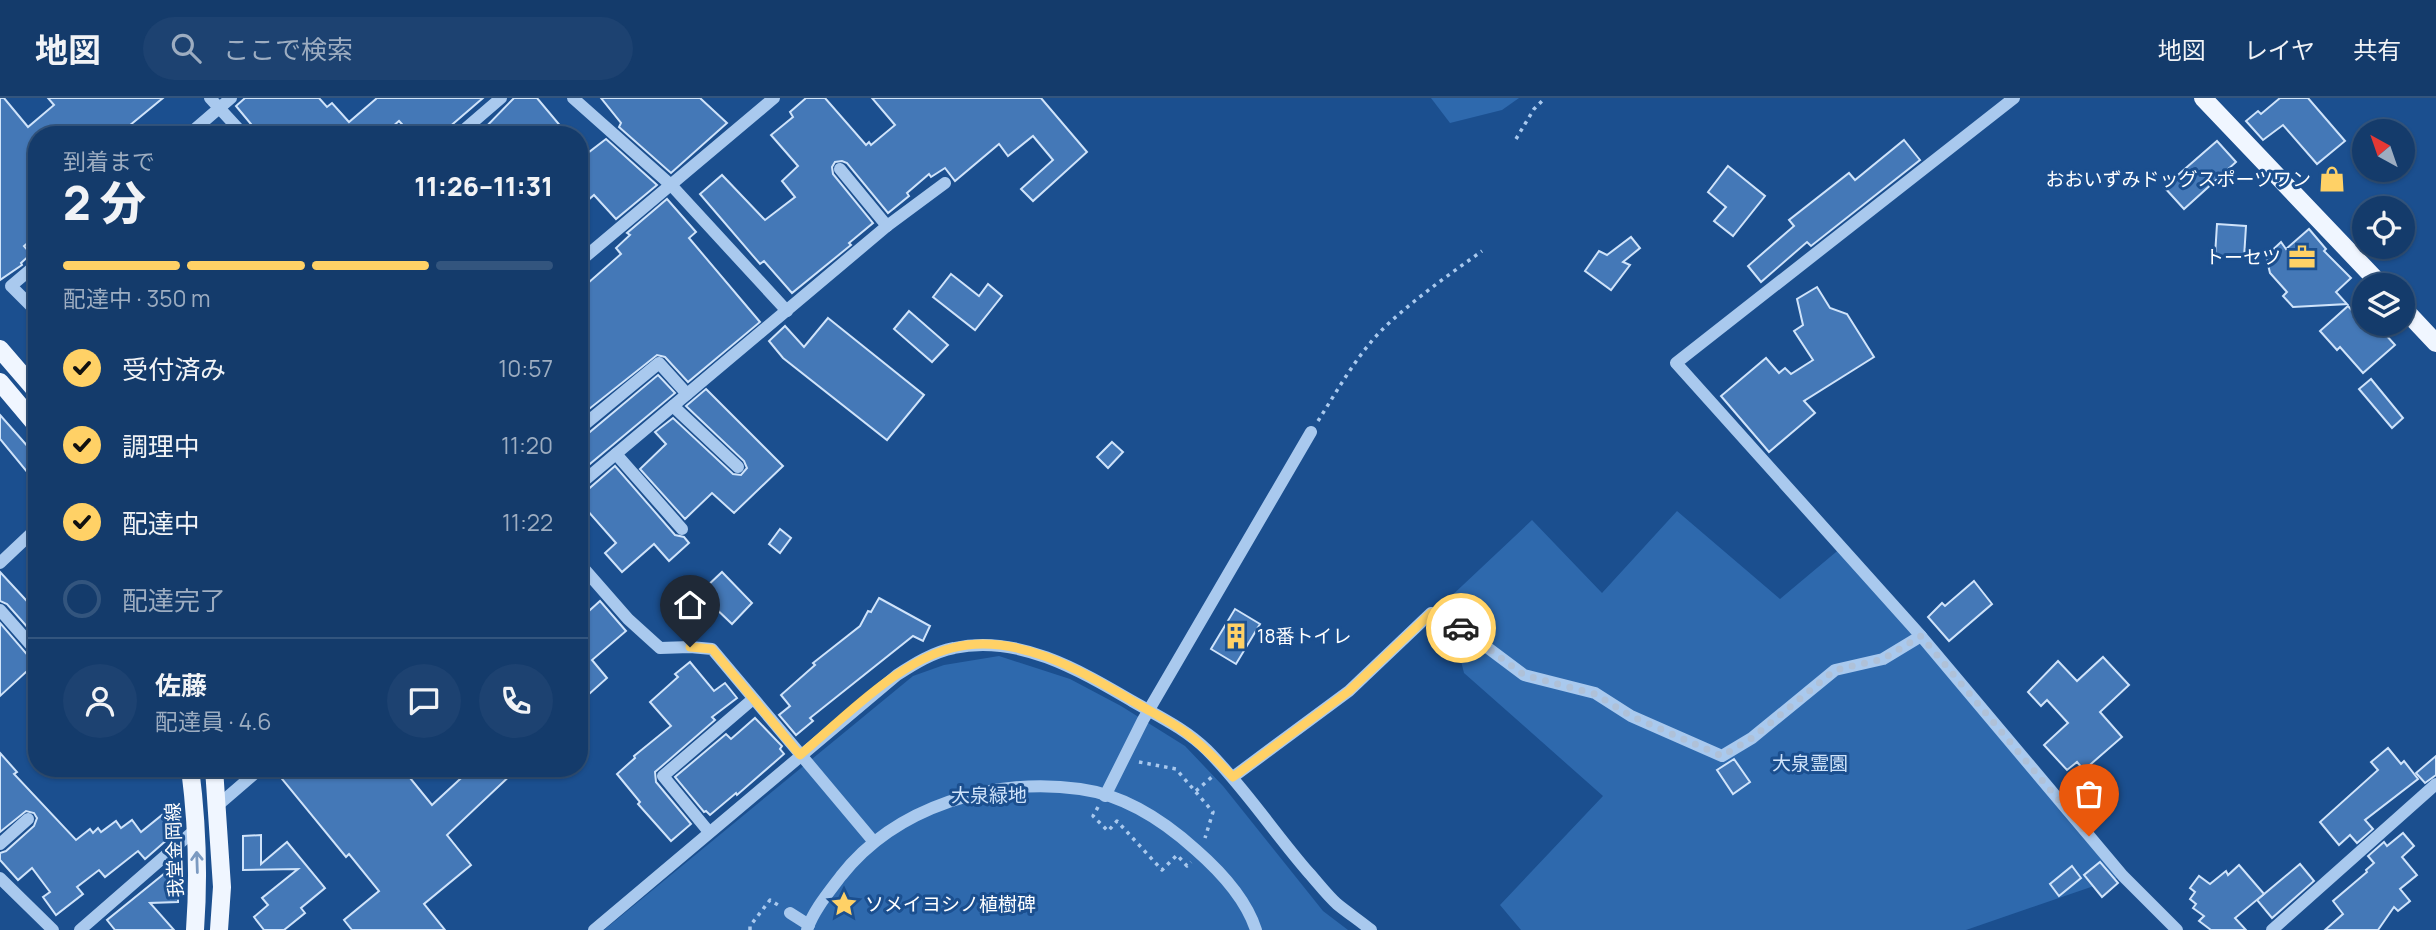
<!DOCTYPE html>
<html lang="ja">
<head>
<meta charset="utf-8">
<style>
  body { margin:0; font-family:Manrope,"Noto Sans JP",sans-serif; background:#1d4271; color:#f1f3f6; height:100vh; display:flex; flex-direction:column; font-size:26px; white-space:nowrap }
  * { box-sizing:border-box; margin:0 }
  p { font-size:23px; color:#9dadc1 }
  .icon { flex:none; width:38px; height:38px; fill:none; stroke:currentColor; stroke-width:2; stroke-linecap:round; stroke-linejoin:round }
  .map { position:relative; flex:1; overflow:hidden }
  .details { position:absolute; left:28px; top:28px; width:560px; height:651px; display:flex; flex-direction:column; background:#143b6b; border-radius:28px; box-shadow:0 2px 5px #0004,0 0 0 2px #33557e }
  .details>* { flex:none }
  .needle { width:46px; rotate:320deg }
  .fabs { position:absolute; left:2352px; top:21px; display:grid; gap:14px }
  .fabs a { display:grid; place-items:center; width:63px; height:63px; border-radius:50%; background:#143b6b; box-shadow:0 2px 5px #0004,0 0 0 2px #33557e; font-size:35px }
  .pin { position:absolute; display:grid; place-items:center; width:60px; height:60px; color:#fff; margin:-72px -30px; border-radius:50% 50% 50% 0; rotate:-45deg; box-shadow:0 0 7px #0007 }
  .pin .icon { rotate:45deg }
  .courier { position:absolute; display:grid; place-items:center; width:70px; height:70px; margin:-35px; border:5px solid #ffd166; border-radius:50%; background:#fff; color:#222; box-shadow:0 2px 9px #0007 }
  .head em { font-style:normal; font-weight:800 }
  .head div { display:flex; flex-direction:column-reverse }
  .head { display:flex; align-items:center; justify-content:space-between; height:119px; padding:0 35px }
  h1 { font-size:46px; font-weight:800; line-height:52px }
  .bar { display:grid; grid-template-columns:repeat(4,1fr); gap:10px 7px; align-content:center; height:84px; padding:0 35px }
  .bar i { height:9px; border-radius:5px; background:#33557e }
  .bar .active { background:#ffd166 }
  .bar p { grid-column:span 4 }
  .line { display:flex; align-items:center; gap:18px; padding:0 35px; border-top:2px solid #33557e }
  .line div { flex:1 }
  .round { display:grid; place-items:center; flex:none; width:74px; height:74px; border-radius:37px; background:#1d4271 }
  ol { padding:0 35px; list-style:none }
  li { display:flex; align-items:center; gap:21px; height:77px }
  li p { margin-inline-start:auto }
  li .icon { padding:7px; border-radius:50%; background:#ffd166; color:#111; stroke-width:4 }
  li:last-child { color:#9dadc1 }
  li i { width:38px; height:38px; border:4px solid #33557e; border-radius:50% }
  header { display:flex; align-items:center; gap:42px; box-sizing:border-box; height:98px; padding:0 35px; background:#143b6b; border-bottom:2px solid #33557e }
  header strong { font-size:33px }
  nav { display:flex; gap:38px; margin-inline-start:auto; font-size:24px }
  .search { width:490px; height:63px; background:#1d4271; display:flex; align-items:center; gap:18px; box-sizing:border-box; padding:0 24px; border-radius:38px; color:#9dadc1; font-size:26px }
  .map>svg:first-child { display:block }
</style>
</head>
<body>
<header>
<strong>地図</strong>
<div class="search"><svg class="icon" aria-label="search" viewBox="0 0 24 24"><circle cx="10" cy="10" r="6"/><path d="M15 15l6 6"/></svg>ここで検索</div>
<nav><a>地図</a><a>レイヤ</a><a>共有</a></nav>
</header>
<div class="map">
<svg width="2436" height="832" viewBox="0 0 2436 832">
  <rect width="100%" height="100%" fill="#1b4f8f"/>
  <g fill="#2e69ad">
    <polygon points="1431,0 1519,0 1502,12 1450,25"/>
    <polygon points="1677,413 1780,501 1842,449 2123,778 1966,832 1521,832 1500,807 1603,698 1464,575 1446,503 1532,422 1602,495"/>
    <polygon points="999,558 1070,581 1121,608 1185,648 1223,688 1323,813 1348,832 604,832 913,578 944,567"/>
  </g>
  <g fill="#4478b7" stroke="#cfe3fa" stroke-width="2">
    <polygon points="0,0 4,0 28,29 54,7 48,0 163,0 118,37 37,37 37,137 24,148 31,156 21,165 22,167 0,182"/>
    <polygon points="245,0 319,0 327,9 332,5 349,24 377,0 483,0 440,37 412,37 399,23 383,37 260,37 236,8"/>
    <polygon points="514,0 537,0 568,37 478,37"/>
    <polygon points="601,0 700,0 727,25 671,75 619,29 621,25"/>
    <polygon points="806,0 825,0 866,47 869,44 871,47 895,27 872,0 1041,0 1087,54 1033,103 1021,91 1053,62 1033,38 1008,58 999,46 955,83 945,70 931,79 929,76 907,95 909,98 888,115 847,65 842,63 835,64 832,69 833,76 873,125 849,145 851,147 792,195 764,163 760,166 700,96 722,77 765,122 795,99 782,83 798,68 771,37 793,19 790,14"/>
    <polygon points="2280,0 2308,0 2345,43 2317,66 2283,27 2263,42 2246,23 2258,13 2261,16"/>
    <polygon points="606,41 657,87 616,121 594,97 579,110 579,42 589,54"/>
    <polygon points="1904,42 1920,62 1811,148 1807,144 1761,184 1748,168 1794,128 1789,122 1849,75 1855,82"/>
    <polygon points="2217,43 2236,64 2184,111 2164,89"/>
    <polygon points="1728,68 1765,98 1733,138 1714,123 1726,109 1708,94"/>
    <polygon points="667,101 696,134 689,140 760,224 688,284 665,259 657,257 579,319 579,193 621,156 616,150 630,137 627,135"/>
    <polygon points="2217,126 2246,128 2244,160 2215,158"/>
    <polygon points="2309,131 2326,151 2324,153 2351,180 2336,194 2347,206 2293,209 2283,198 2287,194 2270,175 2266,158 2281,144 2286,151"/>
    <polygon points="1631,139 1640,150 1623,164 1630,167 1611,192 1585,173 1599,153 1607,157"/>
    <polygon points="951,176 979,198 988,186 1002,198 975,232 933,199"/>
    <polygon points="1817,189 1830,210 1847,216 1874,259 1804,303 1815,315 1769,354 1721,298 1766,260 1779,275 1785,270 1791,276 1813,262 1794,233 1803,227 1797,201"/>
    <polygon points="2348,208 2364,226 2376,226 2395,247 2363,275 2340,249 2337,252 2320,233"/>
    <polygon points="909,213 948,247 932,264 894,231"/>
    <polygon points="828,220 924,297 887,342 783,260 769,243 785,228 804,249"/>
    <polygon points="658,277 675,295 579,375 579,340 585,338"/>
    <polygon points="2371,281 2403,320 2392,330 2359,291"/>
    <polygon points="706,291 783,368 734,415 712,395 685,421 640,371 666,346 655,334 673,320 733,376 741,377 747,370 744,363 686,308"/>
    <polygon points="0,317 37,359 37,386 0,341"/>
    <polygon points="1112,344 1123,354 1108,370 1097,359"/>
    <polygon points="615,368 675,437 684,439 689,445 669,463 654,446 622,474 605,455 616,445 579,403 579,396 585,394"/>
    <polygon points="780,431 791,440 780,455 769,446"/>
    <polygon points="0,474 37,514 37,540 7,506 0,503"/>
    <polygon points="722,474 752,505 732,526 710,505 698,517 688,506"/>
    <polygon points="1974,483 1992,506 1949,543 1928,519 1942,505 1945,508"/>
    <polygon points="879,500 930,528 923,543 913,538 810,620 813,623 796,637 779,617 790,608 781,597 815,567 813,565 860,528 868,513 871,514"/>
    <polygon points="600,503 626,533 592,562 607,580 579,605 579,522"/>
    <polygon points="1235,511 1260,526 1236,566 1211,551"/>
    <polygon points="0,525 30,560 37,563 37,581 27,573 0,598"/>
    <polygon points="2103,559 2129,587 2100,614 2122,639 2084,672 2077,664 2067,672 2044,647 2068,625 2047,602 2041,608 2028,594 2058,563 2077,583"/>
    <polygon points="690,564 714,593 725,585 737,600 712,619 715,622 655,674 656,684 691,726 671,743 638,706 640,704 617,676 635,660 634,658 671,628 650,604 678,579 675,576"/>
    <polygon points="755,620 782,648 780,651 784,656 737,697 736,695 710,717 706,713 704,714 675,679 726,636 731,641"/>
    <polygon points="2388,650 2401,666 2404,663 2418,681 2365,722 2373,731 2357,745 2350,737 2339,747 2320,724 2378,672 2371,664"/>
    <polygon points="0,655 17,674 14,676 76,742 90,731 93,735 98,730 101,734 116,723 121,730 132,722 141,734 162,717 176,734 145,761 138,753 105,779 99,772 77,789 83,796 56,817 43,799 50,794 32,770 18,782 0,762 0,755 6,753 34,728 37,720 34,715 26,713 0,734"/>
    <polygon points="2436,658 2436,677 2425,685 2416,675"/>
    <polygon points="1734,661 1750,684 1733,696 1717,672"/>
    <polygon points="295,670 333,670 336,673 361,676 368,670 402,670 432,707 472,670 518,670 447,737 471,767 424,806 445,832 352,832 344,822 379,793 349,756 346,759 282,681"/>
    <polygon points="2403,735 2414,748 2402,759 2417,777 2400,791 2410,803 2398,813 2394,809 2378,832 2325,832 2343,816 2333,803 2367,774 2366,772 2374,765 2368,758 2384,744 2387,748"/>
    <polygon points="261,737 261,766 287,744 325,790 301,810 305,815 284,832 264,832 254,819 268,807 262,800 298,771 243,772 243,738"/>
    <polygon points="2100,764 2118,785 2102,799 2084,777"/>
    <polygon points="2300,766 2314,783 2272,820 2257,802"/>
    <polygon points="2239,767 2264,796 2235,820 2246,832 2211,832 2199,823 2204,818 2193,810 2196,806 2190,801 2195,794 2190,790 2199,778 2210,786 2226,773 2228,777"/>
    <polygon points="2072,768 2081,780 2059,798 2050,786"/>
    <polygon points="165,775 178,775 178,804 150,805 174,832 115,832 107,822"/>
  </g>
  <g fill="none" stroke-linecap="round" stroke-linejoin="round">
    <g stroke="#a9c9ee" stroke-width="3.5" stroke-dasharray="3.5 5" stroke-linecap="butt">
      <polyline points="1516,41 1534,11 1545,0"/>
      <path d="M1318,323C1339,290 1359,253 1388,226C1417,199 1450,176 1482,153"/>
      <polyline points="1139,664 1176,671 1213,714 1205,740"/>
      <polyline points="1196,693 1214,677"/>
      <polyline points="1098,709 1093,718 1108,733 1117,723 1162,772 1177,757 1187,768 1191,764"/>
      <polyline points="750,832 750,828 770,802 778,807"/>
    </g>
    <g stroke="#a9c9ee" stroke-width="12">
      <polyline points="210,0 244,37"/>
      <polyline points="573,0 672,88 787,213"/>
      <polyline points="2014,0 1676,265 1921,538 2123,778 2177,832"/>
      <polyline points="188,37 231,0"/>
      <polyline points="458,37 501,0"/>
      <polyline points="840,71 887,128"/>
      <polyline points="579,164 774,0"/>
      <polyline points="37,166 11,188 37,214"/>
      <polyline points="673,308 738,369"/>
      <polyline points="579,331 659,265 687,296"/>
      <polyline points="616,356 682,431"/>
      <polyline points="579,387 887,128 945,85"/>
      <polyline points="0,465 37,430"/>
      <polyline points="579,465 628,521 660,550 690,549 712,551 874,744"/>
      <polyline points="0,512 37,554"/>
      <polyline points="1233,679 1349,593 1431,515 1444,517 1524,577 1595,595 1631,618 1722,658 1752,640 1835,572 1883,561 1921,538"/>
      <polyline points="1105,698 1143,622 1311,334"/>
      <polyline points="217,708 261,670"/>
      <polyline points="709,734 663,678 753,601"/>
      <polyline points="0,746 28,721"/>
      <polyline points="0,780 53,832"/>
      <polyline points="790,815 809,827"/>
      <polyline points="80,832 196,731"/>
      <path d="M594,832L897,577C914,566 933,554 954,550C1018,536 1079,572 1132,603C1158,618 1186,631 1207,652C1245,690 1274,735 1309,775C1318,785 1327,797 1337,806C1348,815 1360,823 1371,832"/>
      <path d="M807,832C813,813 829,794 841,778C896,708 994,679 1080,691C1124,697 1164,723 1196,752C1220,773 1246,801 1256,832"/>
      <polyline points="2272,832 2436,686"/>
    </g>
    <g stroke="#f0f6ff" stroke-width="18">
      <polyline points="2203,0 2381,187"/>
      <polyline points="2403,210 2436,245"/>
      <polyline points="0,251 37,294"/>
      <polyline points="0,284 37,328"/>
      <path d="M190,670C197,724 199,778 195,832"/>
      <polyline points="214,670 222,789 219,832"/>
    </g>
  </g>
  <defs><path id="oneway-shaft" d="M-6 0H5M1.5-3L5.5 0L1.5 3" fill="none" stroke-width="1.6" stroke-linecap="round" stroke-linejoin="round" transform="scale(1.75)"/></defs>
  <use stroke="#7b9ac1" href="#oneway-shaft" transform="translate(197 764) rotate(-92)"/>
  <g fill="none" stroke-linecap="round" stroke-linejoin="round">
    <polyline stroke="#afc1d8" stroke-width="7" stroke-dasharray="0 12.6" points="1461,530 1524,577 1595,596 1631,618 1722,658 1752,640 1835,572 1883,561 1921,538 2089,738"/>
    <path stroke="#ffd166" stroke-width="9" d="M690,549L712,551L800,657C843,621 897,564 952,550C1016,533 1083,574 1136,605C1151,614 1168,622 1182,632C1201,645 1217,663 1233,679L1349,593L1431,515L1444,517L1461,530"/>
  </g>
  <defs>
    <g id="shop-bare" transform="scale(2.1)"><path d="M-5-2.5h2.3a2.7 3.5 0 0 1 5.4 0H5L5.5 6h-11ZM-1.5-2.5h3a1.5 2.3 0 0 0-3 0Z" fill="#ffd166" stroke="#1b4f8f" stroke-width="2.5" paint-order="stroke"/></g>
    <g id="office-bare" transform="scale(2.1)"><path d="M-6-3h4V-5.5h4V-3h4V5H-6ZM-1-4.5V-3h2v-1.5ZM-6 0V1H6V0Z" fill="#ffd166" stroke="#1b4f8f" stroke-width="2.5" paint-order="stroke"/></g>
    <g id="building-bare" transform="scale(2.1)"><path d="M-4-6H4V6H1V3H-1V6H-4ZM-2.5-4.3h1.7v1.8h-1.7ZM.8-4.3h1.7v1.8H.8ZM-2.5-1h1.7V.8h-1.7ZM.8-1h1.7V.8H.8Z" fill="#ffd166" stroke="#1b4f8f" stroke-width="2.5" paint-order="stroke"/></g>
    <g id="sight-bare" transform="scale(2.1)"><path d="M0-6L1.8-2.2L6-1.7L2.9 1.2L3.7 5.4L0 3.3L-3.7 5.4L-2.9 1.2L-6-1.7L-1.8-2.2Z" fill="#ffd166" stroke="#1b4f8f" stroke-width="2.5" paint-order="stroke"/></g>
  </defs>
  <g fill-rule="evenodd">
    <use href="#shop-bare" x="2332" y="81"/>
    <use href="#office-bare" x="2302" y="159"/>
    <use href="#building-bare" x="1236" y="538"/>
    <use href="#sight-bare" x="844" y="806"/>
  </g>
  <g text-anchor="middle" stroke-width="6" stroke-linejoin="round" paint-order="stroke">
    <g font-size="19" fill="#fff" stroke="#1b4f8f" text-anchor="end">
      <text x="2311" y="88">おおいずみドッグスポーツワン</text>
      <text x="2281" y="166">トーセツ</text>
      <text x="1257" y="545" text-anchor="start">18番トイレ</text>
      <text x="865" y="813" text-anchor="start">ソメイヨシノ植樹碑</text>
    </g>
    <g font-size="19" fill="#cfe3fa" stroke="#1b4f8f">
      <text x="1810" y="672">大泉霊園</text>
      <text x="989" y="704">大泉緑地</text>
    </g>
    <g font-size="19" fill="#fff" stroke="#1b4f8f">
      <text transform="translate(174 752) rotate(-92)" y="7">我堂金岡線</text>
    </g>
  </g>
</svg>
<div class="fabs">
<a><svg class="needle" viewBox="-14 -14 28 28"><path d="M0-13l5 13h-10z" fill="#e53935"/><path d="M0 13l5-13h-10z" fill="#9dadc1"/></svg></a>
<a><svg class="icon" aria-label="locate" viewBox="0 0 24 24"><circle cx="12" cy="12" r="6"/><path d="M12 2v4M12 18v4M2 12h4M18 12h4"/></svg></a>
<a><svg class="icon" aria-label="layers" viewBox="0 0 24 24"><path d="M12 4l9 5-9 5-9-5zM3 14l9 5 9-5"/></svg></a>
</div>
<div class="pin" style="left:2089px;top:738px;background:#ea580c"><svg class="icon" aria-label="bag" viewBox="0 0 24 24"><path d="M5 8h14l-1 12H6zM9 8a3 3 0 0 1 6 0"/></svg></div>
<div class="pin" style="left:690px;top:549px;background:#1f2937"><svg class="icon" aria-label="home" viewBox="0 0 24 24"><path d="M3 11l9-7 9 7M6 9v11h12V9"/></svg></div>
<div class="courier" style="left:1461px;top:530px"><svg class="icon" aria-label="car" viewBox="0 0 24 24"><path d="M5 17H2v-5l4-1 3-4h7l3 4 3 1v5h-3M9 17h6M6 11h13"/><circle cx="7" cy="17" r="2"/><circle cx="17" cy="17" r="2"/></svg></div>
<section class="details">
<div class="head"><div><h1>2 分</h1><p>到着まで</p></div><em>11:26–11:31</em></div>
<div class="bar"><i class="active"></i><i class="active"></i><i class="active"></i><i></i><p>配達中 · 350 m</p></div>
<ol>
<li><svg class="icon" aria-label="check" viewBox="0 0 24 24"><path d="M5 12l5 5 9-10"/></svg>受付済み<p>10:57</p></li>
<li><svg class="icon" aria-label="check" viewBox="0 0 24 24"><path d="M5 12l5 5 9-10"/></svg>調理中<p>11:20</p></li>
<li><svg class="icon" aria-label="check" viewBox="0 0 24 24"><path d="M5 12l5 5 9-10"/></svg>配達中<p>11:22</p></li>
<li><i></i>配達完了</li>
</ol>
<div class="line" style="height:126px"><a class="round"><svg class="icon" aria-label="person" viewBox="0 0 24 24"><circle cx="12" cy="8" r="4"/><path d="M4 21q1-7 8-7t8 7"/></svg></a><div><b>佐藤</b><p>配達員 · 4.6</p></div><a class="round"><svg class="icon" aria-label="chat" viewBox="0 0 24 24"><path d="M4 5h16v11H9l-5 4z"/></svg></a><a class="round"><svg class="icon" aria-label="phone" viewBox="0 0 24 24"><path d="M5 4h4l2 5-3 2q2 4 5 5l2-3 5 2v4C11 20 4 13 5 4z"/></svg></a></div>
</section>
</div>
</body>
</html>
